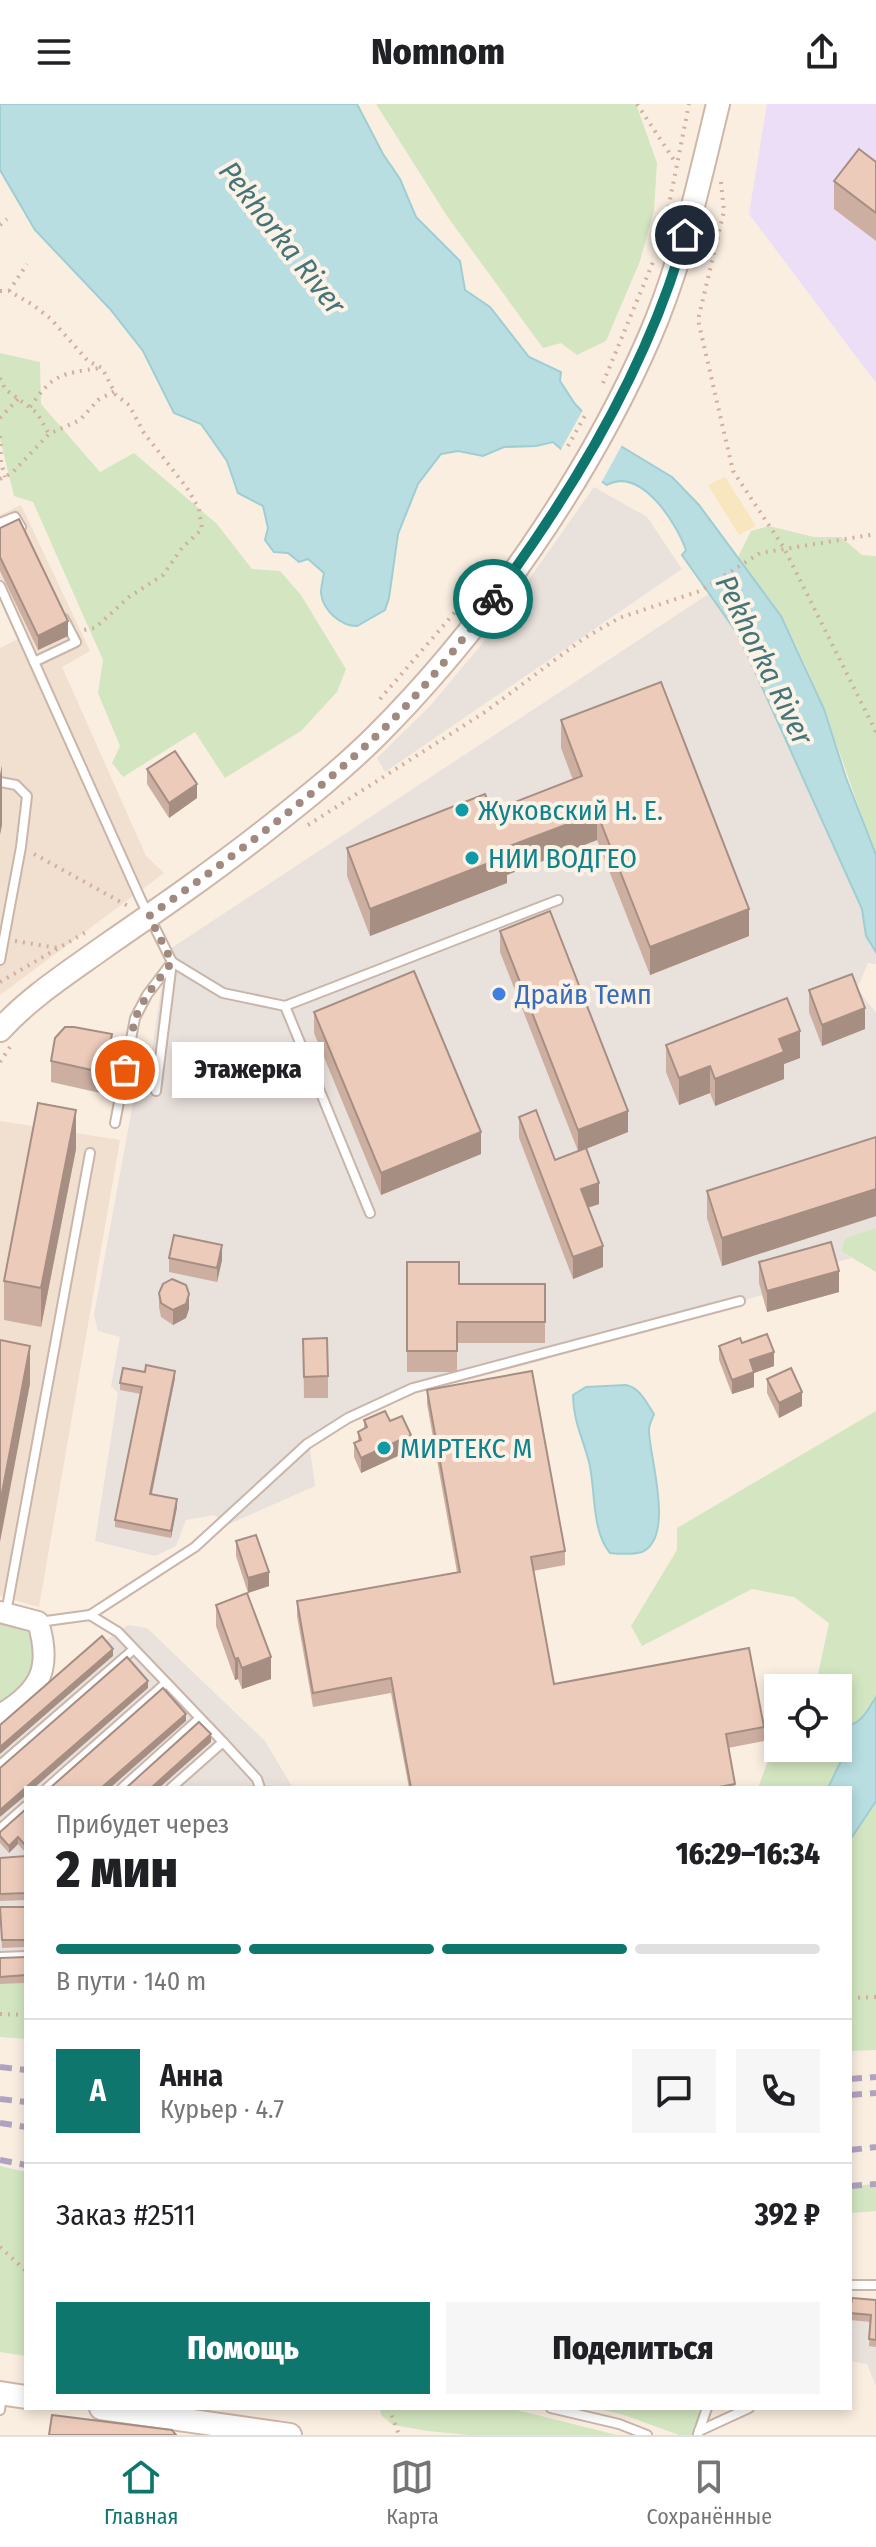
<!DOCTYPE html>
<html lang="ru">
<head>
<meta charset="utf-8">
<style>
  body { margin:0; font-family:"Fira Sans Condensed",sans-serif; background:#f6f6f6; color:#202124; height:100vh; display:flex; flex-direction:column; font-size:30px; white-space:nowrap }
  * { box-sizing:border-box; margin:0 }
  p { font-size:26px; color:#757577 }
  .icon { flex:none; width:44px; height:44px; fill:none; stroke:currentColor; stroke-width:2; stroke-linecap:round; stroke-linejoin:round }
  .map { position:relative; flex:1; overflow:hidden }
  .side { position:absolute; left:24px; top:1682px; width:828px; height:624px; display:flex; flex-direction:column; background:#fff; border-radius:0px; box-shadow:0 4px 12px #0003 }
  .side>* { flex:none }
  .fabs { position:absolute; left:764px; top:1570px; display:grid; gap:16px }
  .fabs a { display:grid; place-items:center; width:88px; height:88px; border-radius:0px; background:#fff; box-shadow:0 4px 12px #0003; font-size:40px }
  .pin { position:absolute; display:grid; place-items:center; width:68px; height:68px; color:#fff; margin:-34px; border:4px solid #fff; border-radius:50%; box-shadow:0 2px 8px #0007 }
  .courier { position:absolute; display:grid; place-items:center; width:80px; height:80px; margin:-40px; border:6px solid #0f766e; border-radius:50%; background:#fff; color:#222; box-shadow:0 2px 10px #0007 }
  .bubble { position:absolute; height:56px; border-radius:0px; background:#fff; box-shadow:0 4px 12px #0003; font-size:26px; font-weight:800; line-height:56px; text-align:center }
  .overview em { font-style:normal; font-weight:800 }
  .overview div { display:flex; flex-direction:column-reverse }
  .overview { display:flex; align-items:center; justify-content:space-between; height:136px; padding:0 32px }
  h1 { font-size:52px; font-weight:800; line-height:60px }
  .bar { display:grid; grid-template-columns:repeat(4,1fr); gap:12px 8px; align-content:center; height:96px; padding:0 32px }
  .bar i { height:10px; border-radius:6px; background:#e0e0e0 }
  .bar .on { background:#0f766e }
  .bar p { grid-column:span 4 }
  .line { display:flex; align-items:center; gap:20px; padding:0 32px; border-top:2px solid #e0e0e0 }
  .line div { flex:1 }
  .round { display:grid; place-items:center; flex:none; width:84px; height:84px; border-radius:0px; background:#f6f6f6 }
  .button { display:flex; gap:16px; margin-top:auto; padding:16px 32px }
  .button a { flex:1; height:92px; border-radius:0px; background:#0f766e; color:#fff; font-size:32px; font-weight:800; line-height:92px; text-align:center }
  .button a+a { background:#f6f6f6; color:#202124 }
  header { display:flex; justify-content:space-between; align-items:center; height:104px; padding:0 32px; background:#fff; font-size:36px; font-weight:800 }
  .tabs { display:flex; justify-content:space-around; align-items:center; height:112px; border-top:2px solid #e0e0e0; background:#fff; font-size:22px; color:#757577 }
  .tabs a { display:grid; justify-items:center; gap:4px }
  .tabs .on { color:#0f766e }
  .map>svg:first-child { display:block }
</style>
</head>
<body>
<header><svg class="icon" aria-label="menu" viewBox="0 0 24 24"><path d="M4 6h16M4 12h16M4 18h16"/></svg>Nomnom<svg class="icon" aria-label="share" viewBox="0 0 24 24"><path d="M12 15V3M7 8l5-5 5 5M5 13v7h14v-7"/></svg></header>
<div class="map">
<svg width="876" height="2331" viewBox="0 0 876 2331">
  <rect width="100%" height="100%" fill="#faeee1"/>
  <g fill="#f1dfd0">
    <polygon points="21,401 90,547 62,563 146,752 164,769 0,891 0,544 20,534 0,491 0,411"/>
    <polygon points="0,1017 120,1036 39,1503 0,1492"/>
  </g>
  <g fill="#e9e1dc">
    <polygon points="594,383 647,413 682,465 385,668 377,654 431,601 491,529"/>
    <polygon points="710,489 739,532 862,805 866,832 876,848 876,860 868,859 857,884 876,909 876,1124 845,1134 841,1147 852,1154 760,1179 763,1191 543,1249 544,1256 416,1289 349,1320 310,1345 315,1382 227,1421 214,1411 186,1416 176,1442 155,1452 95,1437 118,1289 111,1282 120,1233 98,1227 94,1211 133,999 145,990 167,847"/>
    <polygon points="128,1521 147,1524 265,1637 293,1684 26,1684 26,1879 0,1880 0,1628 102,1539"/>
    <polygon points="852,2202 876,2204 876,2282 867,2260 850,2257"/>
  </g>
  <polygon fill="#ebdef6" points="767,0 876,0 876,279 749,110"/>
  <g fill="#d3e6c1">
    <polygon points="376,0 636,0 657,59 654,106 640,157 606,237 577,251 561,239 543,244 447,112"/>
    <polygon points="0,249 40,258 41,300 100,368 134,349 217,420 252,465 280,467 301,491 346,565 337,588 301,627 225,674 195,628 123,673 112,659 120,642 98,589 103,556 33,398 14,392 0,335"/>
    <path d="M769,422L814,433H841L862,451L876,452V751C846,672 823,588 782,514C771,493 752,474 737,455L751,427Z"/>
    <polygon points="876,1124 876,1168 841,1147 845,1134"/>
    <polygon points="876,1307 876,1593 863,1614 854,1621 850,1638 828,1684 758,1684 778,1629 778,1644 838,1644 838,1584 815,1584 829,1519 794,1493 752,1485 642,1542 631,1522 677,1446 677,1424"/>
    <path d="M0,1514C18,1519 29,1524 41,1539C35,1568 28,1586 0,1598Z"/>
    <polygon points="876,1697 876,1946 850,1947 850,1736"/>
    <polygon points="26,1879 26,1935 0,1933 0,1880"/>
    <polygon points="0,2062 26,2068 26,2252 0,2248"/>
    <polygon points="876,2080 876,2107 850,2109 850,2082"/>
    <polygon points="379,2304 509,2304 617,2331 469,2331 428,2327 393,2321 382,2312"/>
    <polygon points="594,2304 700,2304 697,2324 691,2331 679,2331 621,2310"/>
  </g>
  <polygon fill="#f7e6be" points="725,373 756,422 739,431 708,381"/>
  <g fill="#b8dee1" stroke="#9fced2" stroke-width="2">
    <path d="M0,0H357L383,50L400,75L416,113L460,157L465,186L490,203L529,253L561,268L560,277L575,300L598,324L614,338L672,373L699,401L781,512L824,605L846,674L876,751V848L866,832L862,805L739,532L682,451L686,446C677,420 641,362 607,381L586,367L553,338L536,342L504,343L483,352L458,347L441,350L418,380L398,430L389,494L385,506L357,522C341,522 323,507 321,489C321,483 323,475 324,469L308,455L299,458L288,449L274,448L265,436L268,424L263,402L238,389L227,357L201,320L174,309L143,247L110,205L35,126L0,66Z"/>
    <path d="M626,1281C640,1284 646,1298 654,1310C652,1316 648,1322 649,1328C650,1355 675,1433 642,1448C632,1451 620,1450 610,1449C591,1426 596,1387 589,1358C583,1335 573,1316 573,1291L586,1283Z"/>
    <path d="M876,1593V1697L850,1736V1684H828L850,1638L851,1632L844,1626L846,1622C862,1620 868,1605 876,1593Z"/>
  </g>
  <polygon fill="#faeee1" points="584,304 601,321 623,339 600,381 559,349"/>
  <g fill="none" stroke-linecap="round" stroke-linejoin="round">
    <g stroke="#c9b5a9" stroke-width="12">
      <g id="service">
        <polyline points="0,419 15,413 21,423"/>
        <polyline points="0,482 141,796 172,858 223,889 285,902 558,796"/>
        <polyline points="34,558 76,538 64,515"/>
        <polyline points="0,678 16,681 27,692 21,743 0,856"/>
        <polyline points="285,902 370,1109"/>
        <polyline points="156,987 172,858"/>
        <polyline points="115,1019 135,914 147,891 172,858"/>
        <polyline points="6,1509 90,1049"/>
        <polyline points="90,1511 118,1528 223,1638 171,1684"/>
        <polyline points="39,1518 90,1511 195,1443 307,1340 348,1314 413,1284 740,1197"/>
        <polyline points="223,1638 257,1675 260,1684"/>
        <polyline points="0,1661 134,1545"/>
        <polyline points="47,1684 166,1579"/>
        <polyline points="122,1684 200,1614"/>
        <polyline points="0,1725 26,1702"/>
        <polyline points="0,1853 26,1852"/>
        <polyline points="850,2181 876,2181"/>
        <polyline points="551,2304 619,2320 647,2331"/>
        <polyline points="0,2306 2,2291"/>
        <polyline points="699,2327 749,2304"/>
        <polyline points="698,2330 707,2304"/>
      </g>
    </g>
    <g stroke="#c9b5a9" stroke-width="24">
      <path id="tertiary" d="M0,1508L38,1518C52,1564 41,1587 0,1611"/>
    </g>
    <g stroke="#ceb7a9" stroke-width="26">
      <g id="secondary">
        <path d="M0,926C30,893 68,869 104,843C159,805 214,767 266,726C304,696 343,665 377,631C485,523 589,373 650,232C682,158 699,78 718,0"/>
        <polyline points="0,2289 26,2293"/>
        <polyline points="101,2304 290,2331"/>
      </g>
    </g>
    <g stroke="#d1ae9f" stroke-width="4" stroke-dasharray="2 6" stroke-linecap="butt">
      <polyline points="637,0 676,59"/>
      <polyline points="721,78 724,107 698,216 733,367 784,444 876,628"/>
      <polyline points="667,111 689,0"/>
      <polyline points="0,121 7,115"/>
      <polyline points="0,187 9,187 33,201 51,215 88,257 102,264 116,291 129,301 144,329 187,384 199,405 202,425 182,444 163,471 129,493 95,524 84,526"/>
      <polyline points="9,187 27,160"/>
      <polyline points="0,274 5,285 37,309 49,330"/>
      <polyline points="603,279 653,158"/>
      <path d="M30,303C53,270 60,270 100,264"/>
      <polyline points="0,314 18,295"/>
      <polyline points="0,332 1,358 5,373"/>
      <polyline points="568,342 587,308"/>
      <polyline points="0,375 12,369 49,330 80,316 98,296 115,287"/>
      <polyline points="380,595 456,507 496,454"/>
      <polyline points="308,721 485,608 583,535 619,514 700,487 760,449 876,430"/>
      <polyline points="34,750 128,802"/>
      <polyline points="15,837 58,844"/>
      <polyline points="0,878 86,828"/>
      <polyline points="0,958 10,943"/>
      <polyline points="850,1894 876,1893"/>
      <polyline points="0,1910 26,1911"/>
      <polyline points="0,2143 26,2167"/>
      <polyline points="389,2304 399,2331"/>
    </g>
    <use href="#service" stroke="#fff" stroke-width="8"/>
    <use href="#tertiary" stroke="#fff" stroke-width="20"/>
    <use href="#secondary" stroke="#fff" stroke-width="22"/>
    <g stroke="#b0a2c1" stroke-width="6" stroke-dasharray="12 8" stroke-linecap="butt">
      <polyline points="0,1963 26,1966"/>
      <polyline points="850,1975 876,1973"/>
      <polyline points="850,1991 876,1989"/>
      <polyline points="0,1995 26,1998"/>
      <polyline points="0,2019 26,2023"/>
      <polyline points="850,2046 876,2043"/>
      <polyline points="0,2056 26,2061"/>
      <polyline points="850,2082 876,2080"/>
    </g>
  </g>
  <g fill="#ccafa1">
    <polygon points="876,58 876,137 834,105 834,77"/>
    <polygon points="0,424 68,532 38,546 0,467"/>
    <polygon points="561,616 749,832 650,871 597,736 507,771 507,779 370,832 347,772 347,744 492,707 573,676 561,644"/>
    <polygon points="147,665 197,694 169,714 147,680"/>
    <polygon points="500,827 628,1028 586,1045 599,1100 588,1104 603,1163 573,1175 519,1034 519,1013 555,1056 578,1047 500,848"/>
    <polygon points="809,886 865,925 822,942 809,908"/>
    <polygon points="314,908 481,1050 381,1091 314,929"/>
    <polygon points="666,941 800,954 784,960 784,975 715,1002 710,989 679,1001 666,968"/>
    <polygon points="112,952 105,990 51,978 51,957"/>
    <polygon points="876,1033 876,1112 722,1162 707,1114 707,1087"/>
    <polygon points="76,1045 41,1223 4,1216 4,1177"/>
    <polygon points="169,1154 222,1156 217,1178 169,1168"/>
    <polygon points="407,1158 459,1180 545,1180 545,1239 457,1239 457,1268 407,1268"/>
    <polygon points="759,1158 839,1188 767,1208 759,1179"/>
    <polygon points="159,1189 189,1205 186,1214 173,1221 161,1213 159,1203"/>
    <polygon points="303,1235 328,1272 328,1294 304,1294"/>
    <polygon points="742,1239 774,1262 754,1269 754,1283 732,1290 719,1256 719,1242"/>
    <polygon points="175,1274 152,1390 177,1403 171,1434 115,1423 115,1416 141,1290 120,1286 120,1279"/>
    <polygon points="767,1275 802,1302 779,1314 767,1289"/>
    <polygon points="427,1286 565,1447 565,1461 533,1467 554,1580 764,1623 764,1637 728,1644 735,1684 409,1684 391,1589 313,1603 297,1512 297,1497 457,1468 427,1300"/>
    <polygon points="364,1316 390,1317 411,1346 361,1369 354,1353 354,1339 358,1337 358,1328 364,1324"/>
    <polygon points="236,1437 269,1482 248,1489 236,1452"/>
    <polygon points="216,1501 271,1575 242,1585 238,1575 235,1576 216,1522"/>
    <polygon points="26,1705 25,1748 18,1740 9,1749 0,1739 0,1728"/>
    <polygon points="26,1752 26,1796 0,1797 0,1754"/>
    <polygon points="0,1803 26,1803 26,1843 2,1844"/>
    <polygon points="26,1853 26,1879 0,1880 0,1854"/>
    <polygon points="876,2196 876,2243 869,2242 870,2218 850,2216 850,2209"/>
  </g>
  <g fill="#a68e83">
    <polygon points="68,517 68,532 38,546 38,532"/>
    <polygon points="2,661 2,721 0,731 0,671"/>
    <polygon points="197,680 197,694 169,714 169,699"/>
    <polygon points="597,709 597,736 507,771 507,779 370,832 370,805 504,744"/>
    <polygon points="749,805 749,832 650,871 650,843"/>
    <polygon points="865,904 865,925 822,942 822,921"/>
    <polygon points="800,927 800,954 784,960 784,975 715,1002 715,975 779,935"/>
    <polygon points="112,930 112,952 105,990 105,969"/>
    <polygon points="710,962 710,989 679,1001 679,974"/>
    <polygon points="76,1006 76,1045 41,1223 41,1184"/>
    <polygon points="628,1007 628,1028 578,1048 578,1026"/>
    <polygon points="481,1028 481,1050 381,1091 381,1069"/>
    <polygon points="599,1079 599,1100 581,1106 581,1085"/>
    <polygon points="876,1085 876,1112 722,1162 722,1134"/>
    <polygon points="222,1141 222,1156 217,1178 217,1164"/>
    <polygon points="603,1142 603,1163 573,1175 573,1153"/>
    <polygon points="839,1167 839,1188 767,1208 767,1187"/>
    <polygon points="189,1190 189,1205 186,1214 173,1221 173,1206"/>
    <polygon points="30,1242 30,1280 0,1438 0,1399"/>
    <polygon points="774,1248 774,1262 754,1269 754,1283 732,1290 732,1276 750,1256"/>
    <polygon points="175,1267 175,1274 150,1397 150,1390"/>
    <polygon points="802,1288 802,1302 779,1314 779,1299"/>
    <polygon points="411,1331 411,1346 361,1369 361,1354"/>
    <polygon points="177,1395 177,1403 171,1434 171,1427"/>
    <polygon points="269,1468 269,1482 248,1489 248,1474"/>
    <polygon points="113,1545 113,1552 0,1650 0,1643"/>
    <polygon points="271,1553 271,1575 242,1585 242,1564"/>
    <polygon points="238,1554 238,1575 235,1576 235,1555"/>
    <polygon points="148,1577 148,1584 34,1684 26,1684 26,1691 0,1713 0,1706"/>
    <polygon points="186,1610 186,1617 110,1684 101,1684"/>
    <polygon points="211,1630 211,1638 159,1684 151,1684"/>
    <polygon points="18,1733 18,1740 9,1749 9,1742"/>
  </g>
  <g fill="#edcbbb" stroke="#a68e83" stroke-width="2">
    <polygon points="859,45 876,58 876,109 834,77"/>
    <polygon points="19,415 68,517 38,532 0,453 0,424"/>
    <polygon points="661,578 749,805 650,843 597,709 504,744 507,752 370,805 347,744 485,690 492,707 582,672 561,616"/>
    <polygon points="175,647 197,680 169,699 147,665"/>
    <polygon points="550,807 628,1007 578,1026 500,827"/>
    <polygon points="414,867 481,1028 381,1069 314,908"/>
    <polygon points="852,870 865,904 822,921 809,886"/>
    <polygon points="787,894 800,927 779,935 784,948 715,975 710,962 679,974 666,941"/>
    <polygon points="65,923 74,923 112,930 105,969 51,957 55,934"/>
    <polygon points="38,999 76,1006 41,1184 4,1177"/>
    <polygon points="536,1006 555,1056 586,1044 599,1079 581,1085 603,1142 573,1153 519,1013"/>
    <polygon points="876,1033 876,1085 722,1134 707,1087"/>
    <polygon points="174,1131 222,1141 217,1164 169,1154"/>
    <polygon points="831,1138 839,1167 767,1187 759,1158"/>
    <polygon points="407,1158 459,1158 459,1180 545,1180 545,1218 457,1218 457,1247 407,1247"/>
    <polygon points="172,1175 186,1181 189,1190 186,1200 173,1206 161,1199 159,1189 163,1180"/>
    <polygon points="767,1230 774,1248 750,1256 754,1268 732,1276 719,1242 740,1234 742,1239"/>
    <polygon points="327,1234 328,1272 304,1273 303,1235"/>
    <polygon points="0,1236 30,1242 0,1399"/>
    <polygon points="146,1261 175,1267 150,1390 177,1395 171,1427 115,1416 142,1283 120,1279 123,1264 145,1268"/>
    <polygon points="791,1264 802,1288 779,1299 767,1275"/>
    <polygon points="532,1267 565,1447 531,1453 554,1580 749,1544 764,1623 726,1630 735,1680 714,1684 411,1684 391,1574 313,1589 297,1497 460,1468 427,1286"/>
    <polygon points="385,1307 390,1317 402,1312 411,1331 361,1354 354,1339 361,1336 358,1328 367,1323 364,1316"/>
    <polygon points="256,1431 269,1468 248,1474 236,1437"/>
    <polygon points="247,1489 271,1553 242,1564 238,1554 235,1555 216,1501"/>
    <polygon points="102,1532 113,1545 0,1643 0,1621"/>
    <polygon points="127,1553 148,1577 0,1706 0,1664"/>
    <polygon points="163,1584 186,1610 101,1684 50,1684"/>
    <polygon points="199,1618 211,1630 151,1684 126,1684"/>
    <polygon points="26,1705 26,1740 25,1741 18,1733 9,1742 0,1732 0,1728"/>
    <polygon points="26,1752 26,1789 0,1790 0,1754"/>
    <polygon points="0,1803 26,1803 26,1836 2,1836"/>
    <polygon points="26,1853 26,1871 0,1873 0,1854"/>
    <polygon points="852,2194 876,2196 876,2236 869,2235 871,2211 850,2209"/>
    <polygon points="52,2311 172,2326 176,2331 49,2331"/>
  </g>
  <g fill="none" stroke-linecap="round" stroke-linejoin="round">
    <path stroke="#a08a7f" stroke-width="8" stroke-dasharray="0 14.4" d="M125,966L135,914L147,891L172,858L149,812C227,757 304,700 374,634C418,593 457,544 493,495"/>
    <path stroke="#0f766e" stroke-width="10" d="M493,495C574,386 648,263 685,131"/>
  </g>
  <g fill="#0f9aa8" stroke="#fdf2e6" stroke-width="3">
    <circle cx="462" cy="706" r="8"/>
    <circle cx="472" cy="754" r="8"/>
    <circle cx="384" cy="1344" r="8"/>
  </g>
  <circle fill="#3f7fe0" stroke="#fdf2e6" stroke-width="3" cx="499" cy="890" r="8"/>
  <g text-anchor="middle" stroke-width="8" stroke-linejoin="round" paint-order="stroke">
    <g font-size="28" fill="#0d838f" stroke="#fdf2e6" text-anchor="start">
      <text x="478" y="716">Жуковский Н. Е.</text>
      <text x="488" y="764">НИИ ВОДГЕО</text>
      <text x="400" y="1354">МИРТЕКС М</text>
    </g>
    <g font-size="28" fill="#366cbe" stroke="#fdf2e6" text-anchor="start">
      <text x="515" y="900">Драйв Темп</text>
    </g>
    <g font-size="30" font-style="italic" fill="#43757a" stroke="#fdf2e6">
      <text transform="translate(282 134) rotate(52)" y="10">Pekhorka River</text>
      <text transform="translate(764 556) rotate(64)" y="10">Pekhorka River</text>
    </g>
  </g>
</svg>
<div class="fabs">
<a><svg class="icon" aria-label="locate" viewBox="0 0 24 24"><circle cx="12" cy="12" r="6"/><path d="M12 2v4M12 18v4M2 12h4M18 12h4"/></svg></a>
</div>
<div class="pin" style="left:125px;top:966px;background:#ea580c"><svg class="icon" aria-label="bag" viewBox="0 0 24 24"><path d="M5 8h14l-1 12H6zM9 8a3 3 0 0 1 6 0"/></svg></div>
<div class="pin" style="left:685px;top:131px;background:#1f2937"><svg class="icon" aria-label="home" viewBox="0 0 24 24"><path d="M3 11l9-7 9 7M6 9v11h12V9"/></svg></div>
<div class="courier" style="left:493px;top:495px"><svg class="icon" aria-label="bike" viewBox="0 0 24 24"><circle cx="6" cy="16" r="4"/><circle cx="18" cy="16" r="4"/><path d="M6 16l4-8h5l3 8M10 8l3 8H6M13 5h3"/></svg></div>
<div class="bubble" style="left:172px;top:938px;width:152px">Этажерка</div>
<section class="side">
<div class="overview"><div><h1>2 мин</h1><p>Прибудет через</p></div><em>16:29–16:34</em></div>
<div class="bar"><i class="on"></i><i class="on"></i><i class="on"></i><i></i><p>В пути · 140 m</p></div>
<div class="line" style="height:144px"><b class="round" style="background:#0f766e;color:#fff">А</b><div><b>Анна</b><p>Курьер · 4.7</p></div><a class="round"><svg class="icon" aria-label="chat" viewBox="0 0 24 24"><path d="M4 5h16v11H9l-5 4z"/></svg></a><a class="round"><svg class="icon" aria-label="phone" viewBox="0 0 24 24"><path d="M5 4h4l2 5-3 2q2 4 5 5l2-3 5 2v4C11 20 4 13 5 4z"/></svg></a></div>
<div class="line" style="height:104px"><div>Заказ #2511</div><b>392 ₽</b></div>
<div class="button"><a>Помощь</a><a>Поделиться</a></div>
</section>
</div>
<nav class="tabs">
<a class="on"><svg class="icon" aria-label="home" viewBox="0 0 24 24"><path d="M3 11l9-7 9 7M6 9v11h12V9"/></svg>Главная</a>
<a><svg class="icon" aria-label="map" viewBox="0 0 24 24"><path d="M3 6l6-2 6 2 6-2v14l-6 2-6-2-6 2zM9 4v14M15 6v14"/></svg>Карта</a>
<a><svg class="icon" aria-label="saved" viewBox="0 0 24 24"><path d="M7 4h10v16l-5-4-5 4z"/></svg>Сохранённые</a>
</nav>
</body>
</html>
